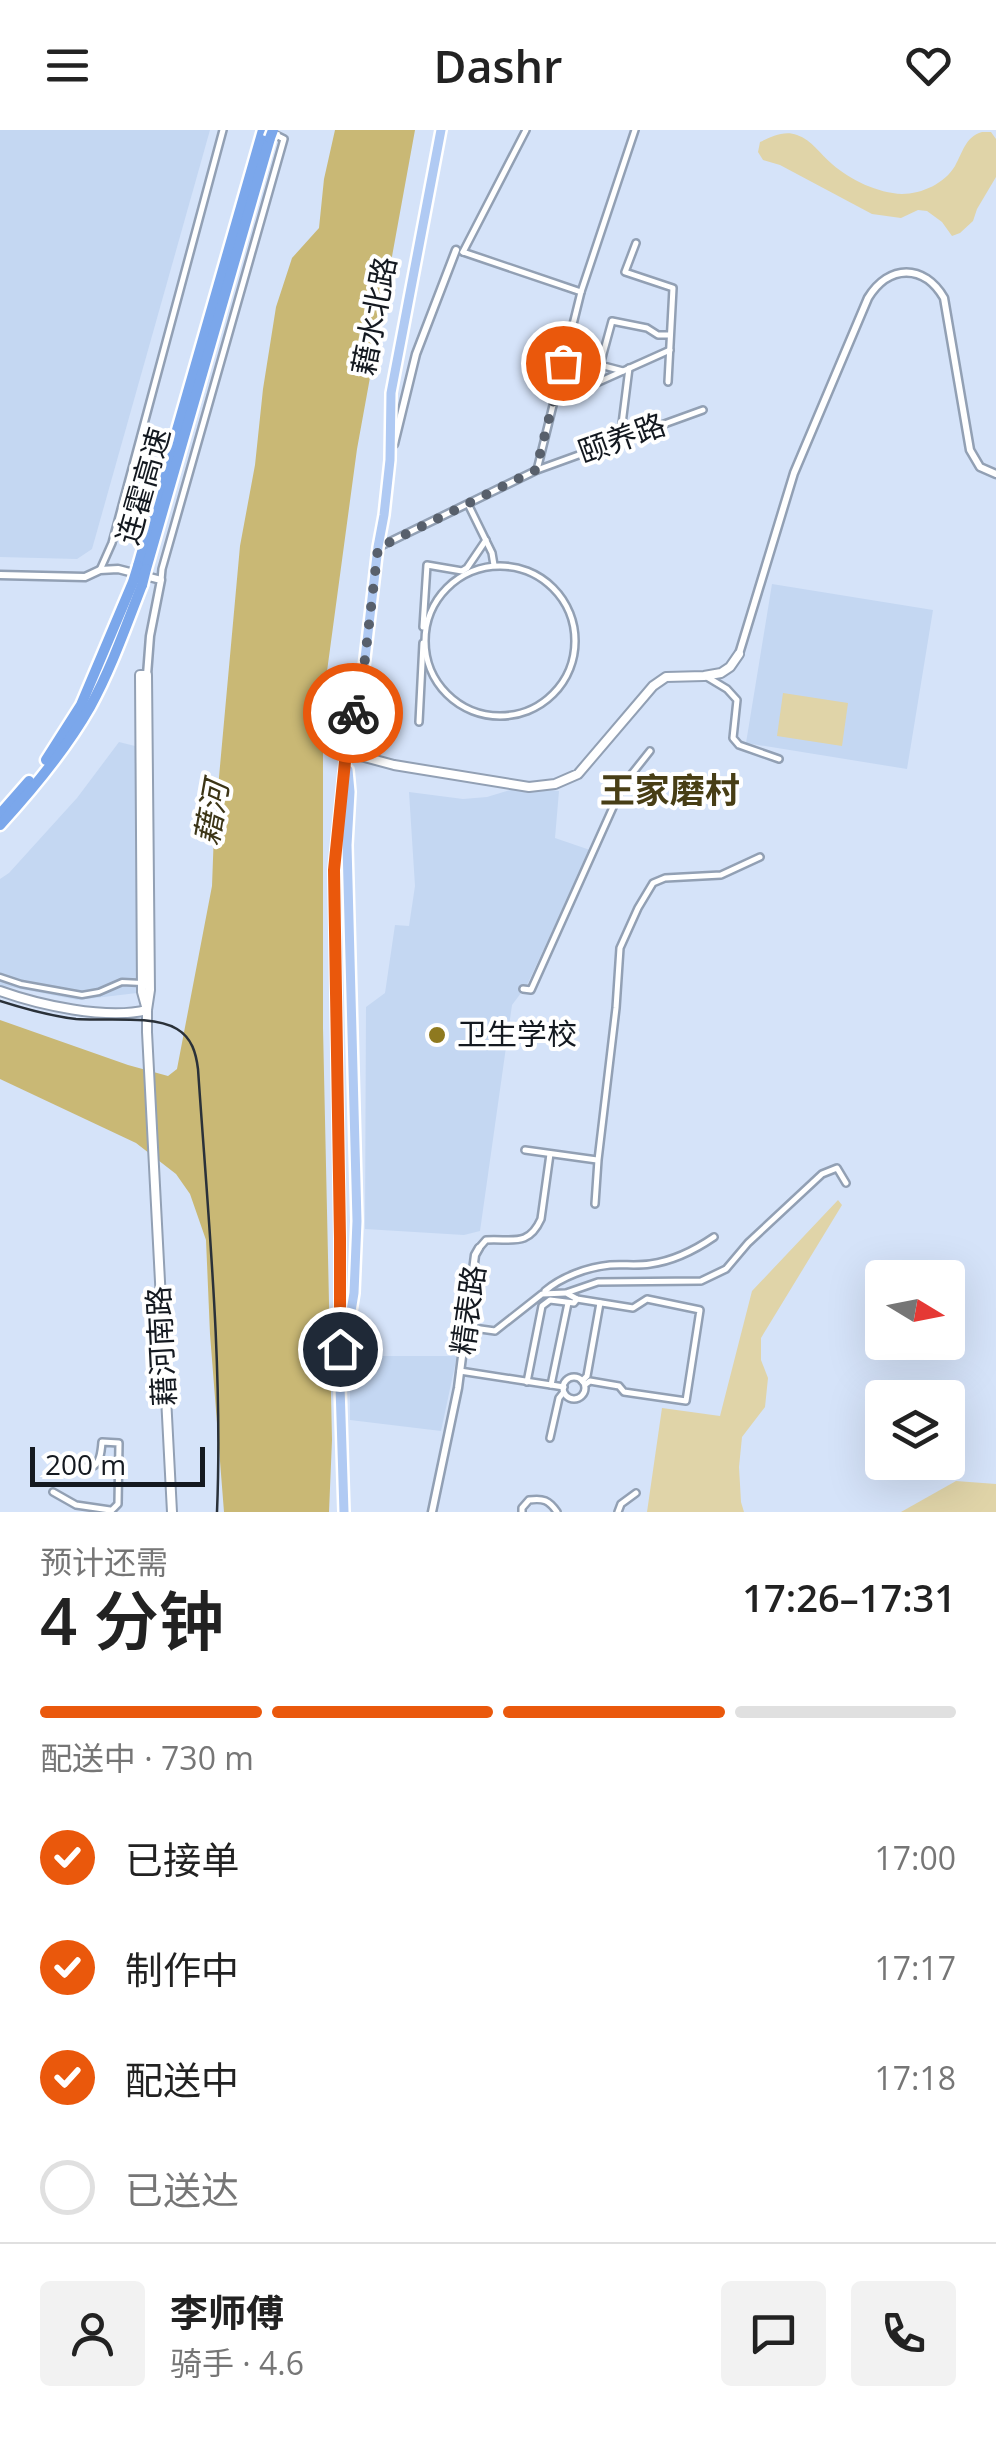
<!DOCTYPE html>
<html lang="zh">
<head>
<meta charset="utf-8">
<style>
  body { margin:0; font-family:"Open Sans","Noto Sans SC",sans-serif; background:#f2f2f2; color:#222; height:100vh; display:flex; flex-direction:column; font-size:38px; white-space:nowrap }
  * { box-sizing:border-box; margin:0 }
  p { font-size:32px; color:#767676 }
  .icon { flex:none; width:55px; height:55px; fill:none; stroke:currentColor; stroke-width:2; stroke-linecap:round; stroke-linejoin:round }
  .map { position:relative; height:1382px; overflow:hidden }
  .details { display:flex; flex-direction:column; background:#fff; flex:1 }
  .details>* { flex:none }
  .needle { width:65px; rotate:100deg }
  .fabs { position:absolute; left:865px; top:1130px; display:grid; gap:20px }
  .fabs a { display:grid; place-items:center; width:100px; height:100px; border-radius:10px; background:#fff; box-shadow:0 10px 40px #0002; font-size:50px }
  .scale { position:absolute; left:30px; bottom:25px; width:175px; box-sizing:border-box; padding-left:10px; border:5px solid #141920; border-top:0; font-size:28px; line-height:35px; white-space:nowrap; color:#141920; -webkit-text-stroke:8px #fff; paint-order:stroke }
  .pin { position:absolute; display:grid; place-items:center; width:85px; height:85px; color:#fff; margin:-42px; border:5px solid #fff; border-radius:50%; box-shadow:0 2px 10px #0007 }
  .courier { position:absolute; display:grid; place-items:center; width:100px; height:100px; margin:-50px; border:8px solid #ea580c; border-radius:50%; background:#fff; color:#222; box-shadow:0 2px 12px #0007 }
  .head em { font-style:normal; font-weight:600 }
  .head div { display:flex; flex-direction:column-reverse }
  .head { display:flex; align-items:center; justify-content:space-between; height:170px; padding:0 40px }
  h1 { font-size:65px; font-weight:600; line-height:75px }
  .bar { display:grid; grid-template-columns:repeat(4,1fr); gap:15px 10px; align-content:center; height:120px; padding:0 40px }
  .bar i { height:12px; border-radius:8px; background:#e0e0e0 }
  .bar .current { background:#ea580c }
  .bar p { grid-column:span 4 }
  .line { display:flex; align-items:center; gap:25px; padding:0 40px; border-top:2px solid #e0e0e0 }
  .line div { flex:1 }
  .round { display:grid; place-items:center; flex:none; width:105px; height:105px; border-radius:10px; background:#f2f2f2 }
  ol { padding:0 40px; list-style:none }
  li { display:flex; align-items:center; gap:30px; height:110px }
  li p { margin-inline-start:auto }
  li .icon { padding:10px; border-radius:50%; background:#ea580c; color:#fff; stroke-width:4 }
  li:last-child { color:#767676 }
  li i { width:55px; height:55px; border:5px solid #e0e0e0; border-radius:50% }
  header { display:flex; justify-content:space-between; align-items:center; height:130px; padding:0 40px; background:#fff; font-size:45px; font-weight:600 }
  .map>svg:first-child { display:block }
</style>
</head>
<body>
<header><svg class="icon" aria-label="menu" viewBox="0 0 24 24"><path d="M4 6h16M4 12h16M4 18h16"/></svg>Dashr<svg class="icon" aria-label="heart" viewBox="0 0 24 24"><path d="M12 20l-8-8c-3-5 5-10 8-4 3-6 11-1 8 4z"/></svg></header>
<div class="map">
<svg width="996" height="1382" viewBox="0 0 996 1382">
  <rect width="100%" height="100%" fill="#d5e3f9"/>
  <g fill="#c4d7f2">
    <polygon points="0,0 210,0 92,419 77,429 0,427"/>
    <polygon points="772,454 933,480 907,639 746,613"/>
    <polygon points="119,612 135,616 137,863 78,870 0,855 0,749 9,743 77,668"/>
    <polygon points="517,658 559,661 555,708 590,720 527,855 512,875 480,1101 464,1105 365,1099 366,877 385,863 395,795 409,796 415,756 409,662 463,669 487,667"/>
    <polygon points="350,1226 457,1226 441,1301 350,1290"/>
  </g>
  <g fill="#e0d4a8">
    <path d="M982,2H991L996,9V47L977,79L973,91L960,103L952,106L942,92L927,81L918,80L901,88L872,84L780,35L763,30L758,22L760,12C771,7 784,0 797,5C812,10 820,24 832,34C850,50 878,63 902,64C922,64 945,53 955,36C963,22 965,7 982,2Z"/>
    <polygon points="783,563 848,573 842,616 777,606"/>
    <polygon points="838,1070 842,1075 761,1208 761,1230 768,1248 765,1277 742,1307 739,1337 741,1372 744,1382 647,1382 662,1278 720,1286 752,1161"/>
    <polygon points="956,1351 996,1354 996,1382 901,1382"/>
  </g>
  <polygon fill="#c9b875" points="335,0 415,0 357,319 323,571 323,898 332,1310 329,1382 224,1382 210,1204 206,1110 190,1064 176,1044 136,1013 0,949 0,890 128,935 168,946 177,939 212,756 214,702 240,416 255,335 263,259 276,177 292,128 319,98 324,49"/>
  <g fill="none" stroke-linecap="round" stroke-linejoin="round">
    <g stroke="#92a0b4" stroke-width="9">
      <polyline id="pedestrian" points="0,847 21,854 82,865 99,862 122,852 142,853"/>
    </g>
    <g stroke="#92a0b4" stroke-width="10">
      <g id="minor">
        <polyline points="636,113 625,142 673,158 668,252"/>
        <polyline points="463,122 526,0"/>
        <polyline points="463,122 581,162"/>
        <polyline points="623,241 600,235 612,191 647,198 658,205 670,205"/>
        <polyline points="592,255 670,220"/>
        <polyline points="620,310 629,238"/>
        <polyline points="537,340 581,162 635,0"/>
        <polyline points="468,374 492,423 494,435"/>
        <polyline points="381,416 537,340 703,280"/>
        <circle cx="500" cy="511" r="75"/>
        <polyline points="100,440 112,413 223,0"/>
        <polyline points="161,450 162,439 284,9 272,3"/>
        <polyline points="423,497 427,435 462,441 467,438 486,410"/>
        <polyline points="707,547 727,559 737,570 733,608 739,615 779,629"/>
        <polyline points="419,592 423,513"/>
        <polyline points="523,859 531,860 623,655 650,621"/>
        <polyline points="525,1020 597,1030"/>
        <polyline points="595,1074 598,1030 616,878 620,818 638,778 653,753 665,748 721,745 760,727"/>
        <path d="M479,1118L486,1110C511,1108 528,1118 541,1089L550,1024"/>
        <path d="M545,1161C561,1147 588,1137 610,1135C623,1134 637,1136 650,1134C673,1131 695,1120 714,1107"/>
        <polyline points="568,1164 577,1169 633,1178 647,1169 700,1180 686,1271 624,1262 619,1256 590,1251 586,1254"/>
        <polyline points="466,1197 495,1201 542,1164 566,1163 598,1152 701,1151 726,1139 748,1113 822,1044 837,1038 846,1053"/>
        <polyline points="460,1241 564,1257"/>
        <circle cx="574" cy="1258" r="11"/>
        <polyline points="582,1251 587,1246 600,1173"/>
        <polyline points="527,1252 542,1176 550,1170 574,1173 577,1169"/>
        <polyline points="551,1255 568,1173"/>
        <polyline points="550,1308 559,1268 563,1263"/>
        <path d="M69,1334C94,1341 100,1339 102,1312L119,1313L118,1374L112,1380"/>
        <polyline points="53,1362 76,1375 110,1380"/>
        <path d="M522,1382V1378L529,1370C543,1368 549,1370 557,1382"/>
        <polyline points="618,1382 621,1374 636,1363"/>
      </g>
    </g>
    <g stroke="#92a0b4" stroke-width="11">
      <g id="tertiary">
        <polyline points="394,314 416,224 456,120"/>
        <polyline points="0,445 85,447 100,440 118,439 161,450 150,506 147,545"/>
        <path d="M739,524L794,343L868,168C889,134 924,134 944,168L970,320L980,337L996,344"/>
        <polyline points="432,1382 458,1258 475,1125 479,1118"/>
      </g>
    </g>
    <g stroke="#92a0b4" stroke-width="12">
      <g id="secondary">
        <polyline points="346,622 394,635 529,657 555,654 578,644 653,556 666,547 704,546 721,543 730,537 739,524"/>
        <path d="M0,861C39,875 106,890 147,880"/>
        <polyline points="147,880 142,862 140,545 147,545 150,860 147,880 147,902 172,1382"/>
      </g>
    </g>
    <g stroke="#fff" stroke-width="14">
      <g id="primary">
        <polyline points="344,1224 354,1163 357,1091 347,715 350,662 348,640"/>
        <polyline points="344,1382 340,1256 340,1108 334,740 346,622 351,589 364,537 378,417 384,385 390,330 391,263 441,0"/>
      </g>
    </g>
    <g stroke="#fff" stroke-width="15">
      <g id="motorway">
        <polyline points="138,436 263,0"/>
        <polyline points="146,439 270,8"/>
        <polyline points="46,630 81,575 133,452"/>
        <polyline points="0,684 29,651"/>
        <path d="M0,695C33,659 66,619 90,577C111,539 126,496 142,455"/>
      </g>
    </g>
    <use href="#pedestrian" stroke="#fff" stroke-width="4"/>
    <use href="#minor" stroke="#fff" stroke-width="5"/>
    <use href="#tertiary" stroke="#fff" stroke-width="6"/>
    <use href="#secondary" stroke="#fff" stroke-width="8"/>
    <use href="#primary" stroke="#b0caf3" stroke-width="9"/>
    <use href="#motorway" stroke="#7ba7eb" stroke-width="10"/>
    <path stroke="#2a3139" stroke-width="2.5" d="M0,871C25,879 50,886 76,889C105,891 153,885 177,899C192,908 196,923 198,939C208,1086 223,1235 217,1382"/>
    <g stroke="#fff" stroke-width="15" stroke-linecap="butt">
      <g id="motorway-bridge">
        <polyline points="270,8 273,0"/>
        <polyline points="133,452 138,436"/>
        <polyline points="142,455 146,439"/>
      </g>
    </g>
    <use href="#motorway-bridge" stroke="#7ba7eb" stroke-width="10"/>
  </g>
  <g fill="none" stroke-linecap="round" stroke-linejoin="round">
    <polyline stroke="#58606c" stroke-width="10" stroke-dasharray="0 18" points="353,583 364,537 378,418 536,340 563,233"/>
    <polyline stroke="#ea580c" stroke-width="12" points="340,1219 340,1108 334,740 346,622 353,583"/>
  </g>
  <circle fill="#8e791f" stroke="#fff" stroke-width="4" cx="437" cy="905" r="10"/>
  <g text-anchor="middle" stroke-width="8" stroke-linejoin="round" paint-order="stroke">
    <g font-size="30" fill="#141920" stroke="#fff">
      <text transform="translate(375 186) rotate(-79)" y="10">藉水北路</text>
      <text transform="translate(622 309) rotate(-20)" y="10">颐养路</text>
      <text transform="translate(144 356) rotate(-74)" y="10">连霍高速</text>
      <text transform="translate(469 1180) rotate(-82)" y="10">精表路</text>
      <text transform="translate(162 1216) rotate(-93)" y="10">藉河南路</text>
    </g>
    <g font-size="30" fill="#141920" stroke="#fff" text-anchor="start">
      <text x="457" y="915">卫生学校</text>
    </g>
    <g font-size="32" font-style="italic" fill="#3c3516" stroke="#fff">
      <text transform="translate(212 683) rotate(-80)" y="11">藉河</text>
    </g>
    <g font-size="35" font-weight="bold" fill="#483e15" stroke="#fff">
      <text x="670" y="673">王家磨村</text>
    </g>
  </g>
</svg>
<div class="fabs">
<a><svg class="needle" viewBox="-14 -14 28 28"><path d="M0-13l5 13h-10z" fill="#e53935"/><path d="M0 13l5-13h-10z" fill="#767676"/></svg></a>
<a><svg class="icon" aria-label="layers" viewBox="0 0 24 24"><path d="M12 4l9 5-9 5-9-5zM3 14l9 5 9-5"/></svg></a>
</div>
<div class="scale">200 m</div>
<div class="pin" style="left:563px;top:233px;background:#ea580c"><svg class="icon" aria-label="bag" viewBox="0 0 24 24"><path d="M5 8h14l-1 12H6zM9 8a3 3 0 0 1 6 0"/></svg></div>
<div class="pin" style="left:340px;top:1219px;background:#1f2937"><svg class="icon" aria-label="home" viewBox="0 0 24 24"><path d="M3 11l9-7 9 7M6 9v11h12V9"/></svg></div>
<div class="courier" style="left:353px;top:583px"><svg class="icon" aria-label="bike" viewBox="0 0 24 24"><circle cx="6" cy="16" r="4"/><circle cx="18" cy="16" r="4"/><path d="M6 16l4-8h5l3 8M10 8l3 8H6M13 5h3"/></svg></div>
</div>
<section class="details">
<div class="head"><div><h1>4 分钟</h1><p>预计还需</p></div><em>17:26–17:31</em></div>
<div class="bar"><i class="current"></i><i class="current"></i><i class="current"></i><i></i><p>配送中 · 730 m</p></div>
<ol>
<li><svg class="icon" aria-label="check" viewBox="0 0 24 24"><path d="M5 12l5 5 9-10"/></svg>已接单<p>17:00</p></li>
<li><svg class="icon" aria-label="check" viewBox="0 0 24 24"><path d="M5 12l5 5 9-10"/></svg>制作中<p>17:17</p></li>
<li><svg class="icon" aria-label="check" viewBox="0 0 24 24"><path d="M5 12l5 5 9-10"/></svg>配送中<p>17:18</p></li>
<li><i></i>已送达</li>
</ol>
<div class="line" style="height:180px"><a class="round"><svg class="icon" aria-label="person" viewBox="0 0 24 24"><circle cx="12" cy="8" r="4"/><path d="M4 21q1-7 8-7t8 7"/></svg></a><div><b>李师傅</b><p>骑手 · 4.6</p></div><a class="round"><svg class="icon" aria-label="chat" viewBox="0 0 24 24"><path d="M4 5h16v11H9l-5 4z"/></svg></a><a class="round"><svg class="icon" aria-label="phone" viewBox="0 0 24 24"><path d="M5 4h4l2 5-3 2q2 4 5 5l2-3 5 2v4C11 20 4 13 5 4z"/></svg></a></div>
</section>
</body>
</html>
